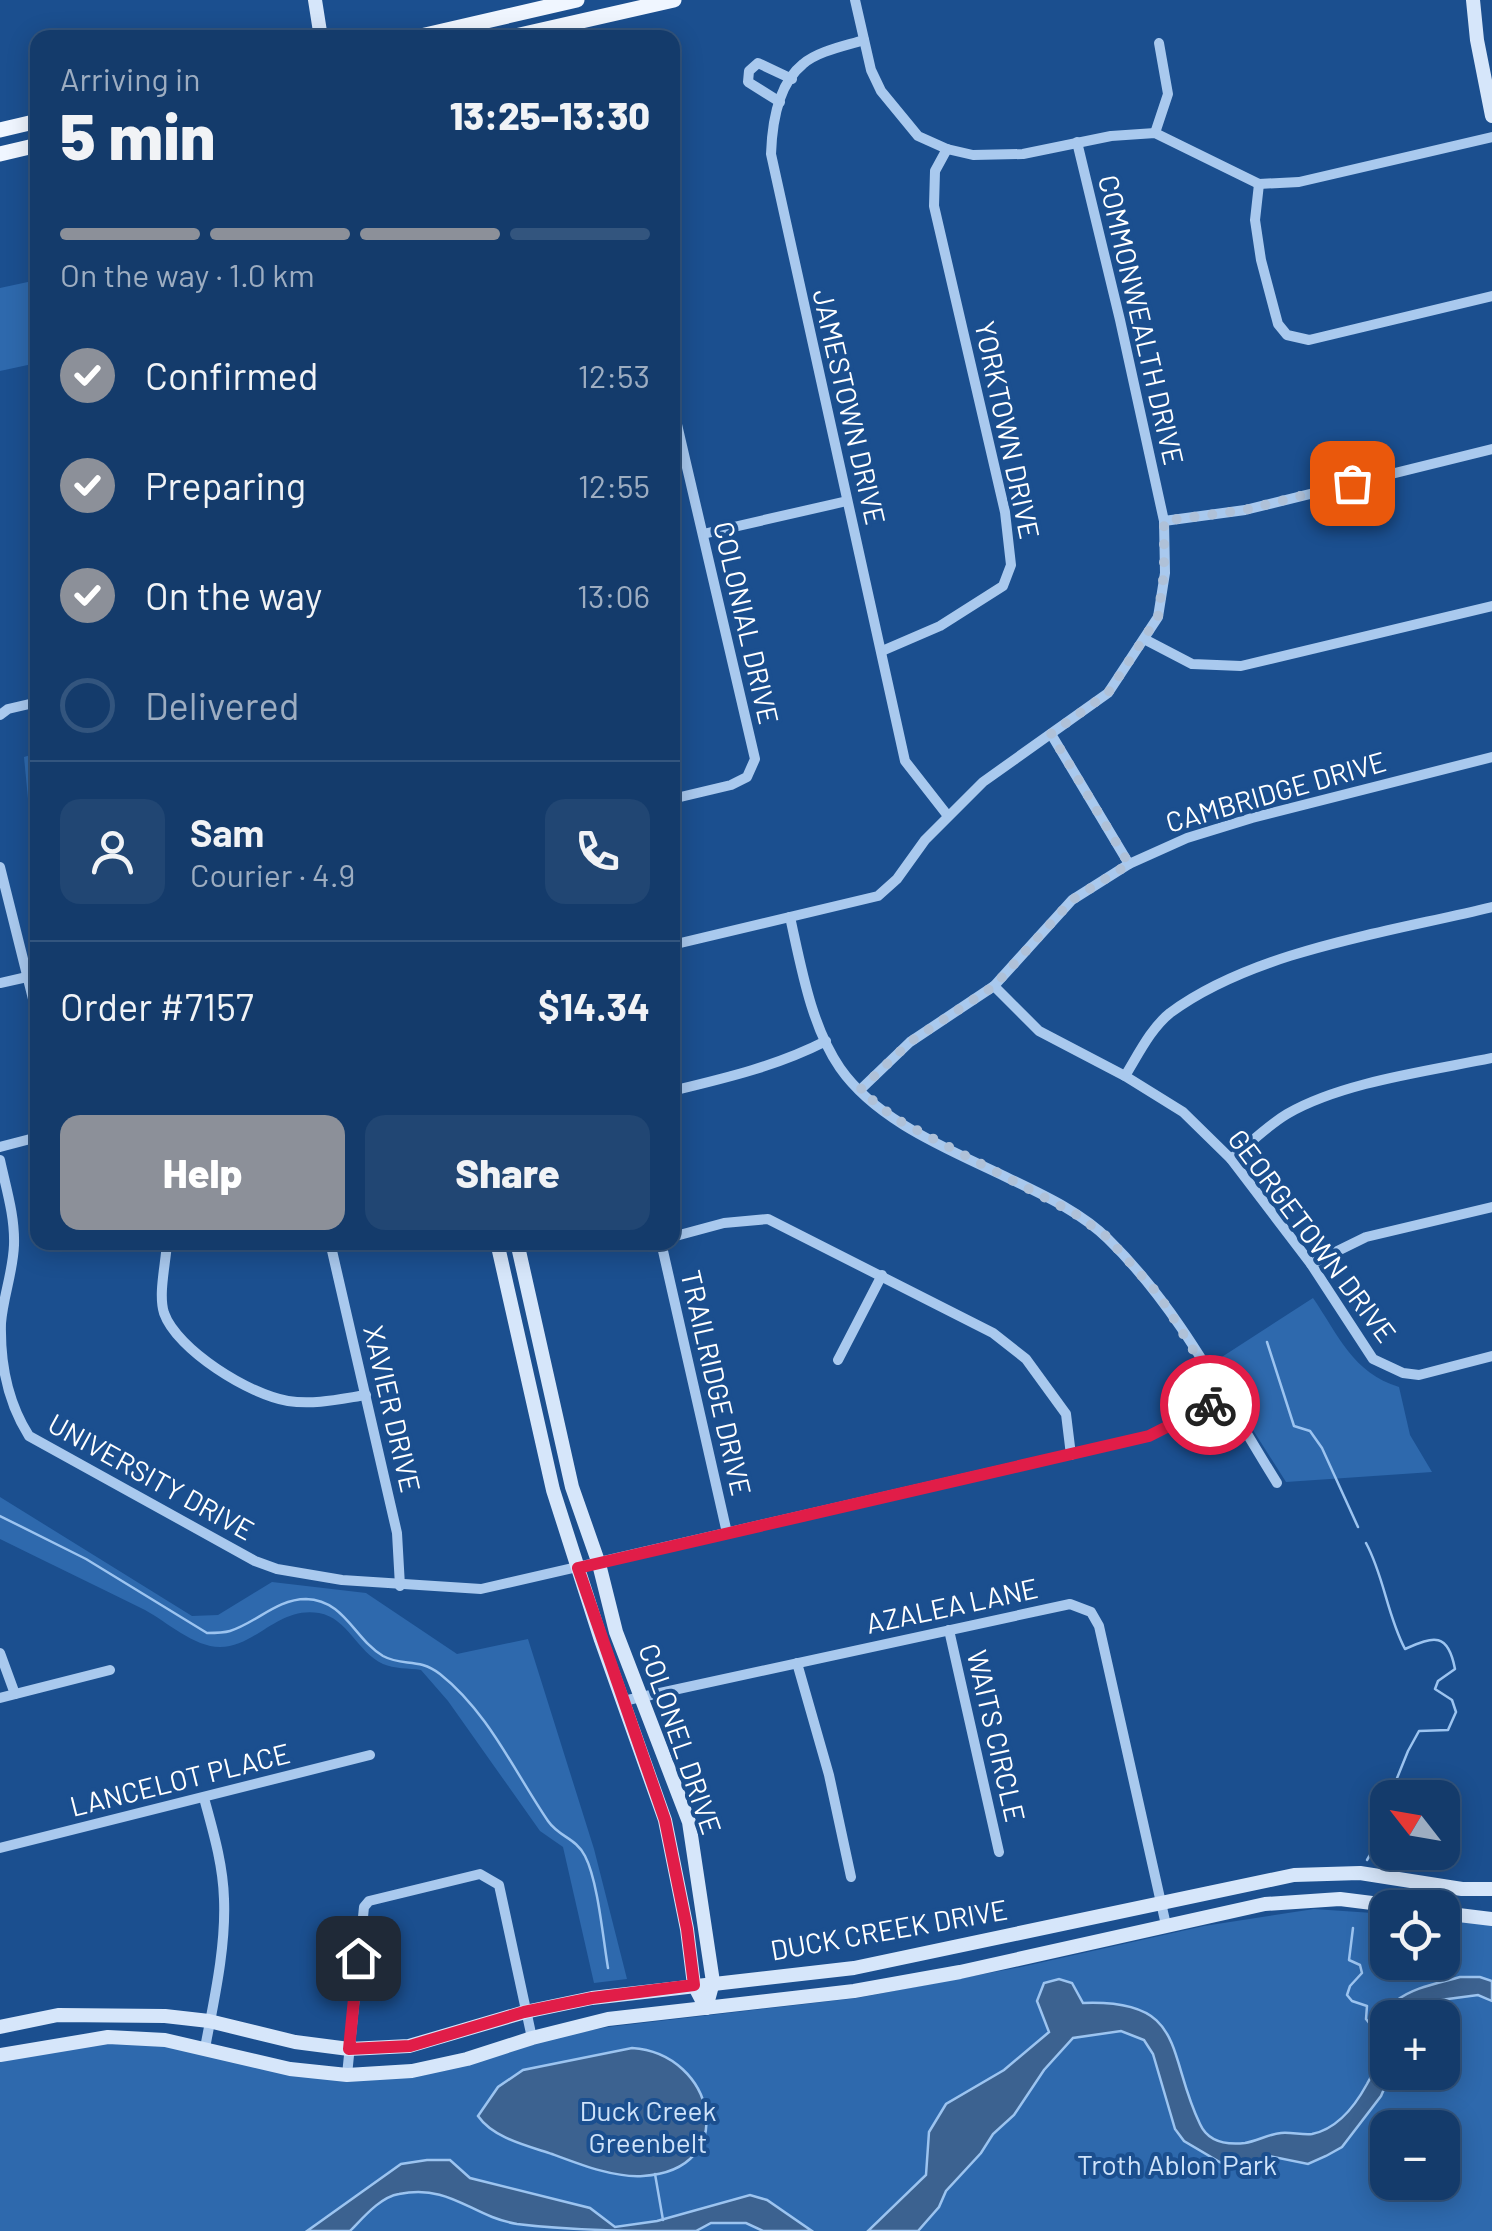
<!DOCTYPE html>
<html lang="en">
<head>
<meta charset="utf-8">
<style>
  body { margin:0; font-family:Barlow,sans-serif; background:#214673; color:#f1f3f6; height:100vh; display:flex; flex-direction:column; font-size:38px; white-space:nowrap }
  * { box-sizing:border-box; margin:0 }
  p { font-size:32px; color:#9dadc1 }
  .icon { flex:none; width:55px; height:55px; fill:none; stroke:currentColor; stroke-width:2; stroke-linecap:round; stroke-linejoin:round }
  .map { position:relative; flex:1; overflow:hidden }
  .side { position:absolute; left:30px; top:30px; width:650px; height:1220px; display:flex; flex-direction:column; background:#143b6b; border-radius:20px; box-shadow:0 5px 25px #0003,0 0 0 2px #33557e }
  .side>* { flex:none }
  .needle { width:65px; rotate:301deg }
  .buttons { position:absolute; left:1370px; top:1780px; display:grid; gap:20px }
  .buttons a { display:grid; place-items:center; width:90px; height:90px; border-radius:20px; background:#143b6b; box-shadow:0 5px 25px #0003,0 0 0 2px #33557e; font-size:50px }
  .pin { position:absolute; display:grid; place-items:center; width:85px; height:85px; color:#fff; margin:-42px; border-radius:20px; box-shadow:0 5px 15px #0006 }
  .courier { position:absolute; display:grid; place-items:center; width:100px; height:100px; margin:-50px; border:8px solid #e11d48; border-radius:50%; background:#fff; color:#222; box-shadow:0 2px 12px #0007 }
  .overview em { font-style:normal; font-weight:800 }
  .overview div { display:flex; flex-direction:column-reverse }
  .overview { display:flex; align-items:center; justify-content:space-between; height:170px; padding:0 30px }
  h1 { font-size:65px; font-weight:800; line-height:75px }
  .bar { display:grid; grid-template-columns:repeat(4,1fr); gap:15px 10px; align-content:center; height:120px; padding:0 30px }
  .bar i { height:12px; border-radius:8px; background:#33557e }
  .bar .current { background:#8c9099 }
  .bar p { grid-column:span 4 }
  .line { display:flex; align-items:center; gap:25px; padding:0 30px; border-top:2px solid #33557e }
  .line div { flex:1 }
  .round { display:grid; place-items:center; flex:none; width:105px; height:105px; border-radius:20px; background:#214673 }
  ol { padding:0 30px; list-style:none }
  li { display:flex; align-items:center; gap:30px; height:110px }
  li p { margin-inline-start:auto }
  li .icon { padding:10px; border-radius:50%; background:#8c9099; color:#fff; stroke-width:4 }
  li:last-child { color:#9dadc1 }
  li i { width:55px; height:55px; border:5px solid #33557e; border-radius:50% }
  .action { display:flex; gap:20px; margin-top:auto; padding:20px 30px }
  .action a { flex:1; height:115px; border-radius:20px; background:#8c9099; color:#fff; font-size:40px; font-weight:800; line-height:115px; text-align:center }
  .action a+a { background:#214673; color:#f1f3f6 }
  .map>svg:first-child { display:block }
</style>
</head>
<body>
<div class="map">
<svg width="1492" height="2231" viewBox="0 0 1492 2231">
  <rect width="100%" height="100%" fill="#1b4f8f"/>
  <g fill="#2e69ad" fill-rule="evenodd">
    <polygon points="37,280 37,363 0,371 0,288"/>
    <polygon points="37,753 38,753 37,858 33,851 24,757"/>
    <path d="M1313,1298C1339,1336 1353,1373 1399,1387L1410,1435L1432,1472L1286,1482L1211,1364Z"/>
    <path d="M0,1497L192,1616L218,1615L272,1582L366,1593L457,1654L528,1639L594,1849L627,1979L594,1983L563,1847L540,1831L448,1701L421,1670C409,1668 394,1669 383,1664C357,1652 348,1618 319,1613C278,1606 256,1647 220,1647C194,1647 167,1622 145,1610C97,1586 48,1563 0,1539Z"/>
    <path d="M1314,1909L1387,1914L1388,1962H1442L1443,1917L1492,1919V2231H0V2061L91,2043H162L348,2077L608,2027L857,1998L1021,1967L1204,1926ZM1388,2018H1442V2072H1388ZM1388,2128H1442V2182H1388Z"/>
  </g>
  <g fill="#3c6290" stroke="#9cc4f0" stroke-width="2.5">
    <path d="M1460,1977H1480L1492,1981V2001L1478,1995L1433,2001L1419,2017L1388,2018V2072L1391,2073L1381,2096L1342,2147L1326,2156L1308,2164L1269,2156L1242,2164H1223L1184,2141L1175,2129L1153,2054L1144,2040L1121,2031L1073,2038L1044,2070L1014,2115L993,2134L981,2153L946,2191L939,2207L918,2231H868L926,2175L929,2132L946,2104L1004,2070L1049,2032L1037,2001L1044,1983L1059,1979L1072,1983L1083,2003C1188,1999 1166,2054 1200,2124C1208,2142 1227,2145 1245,2143C1257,2141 1269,2134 1281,2133C1291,2132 1302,2135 1312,2134C1337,2129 1355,2106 1367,2084C1372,2074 1382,2061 1383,2050C1385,2031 1379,2014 1396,2001C1413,1987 1440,1983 1460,1977Z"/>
    <path d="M632,2048C715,2053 742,2170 643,2176C614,2178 579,2164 552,2154C528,2146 493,2138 478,2116L498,2087L523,2070Z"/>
    <path d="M427,2160H450L470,2178L590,2208L615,2227L657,2221L750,2195L767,2200L812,2231H763L746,2223H711L696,2231C637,2231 575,2231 517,2224C470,2216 452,2184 399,2194C380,2197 363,2218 350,2231H307L401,2164Z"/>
  </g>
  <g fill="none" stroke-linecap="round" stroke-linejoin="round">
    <g stroke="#9cc4f0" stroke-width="2.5">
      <polyline points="1267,1342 1294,1426 1310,1431 1322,1448 1358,1527"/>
      <path d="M0,1516L86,1559L207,1633C214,1633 223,1633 230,1631C256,1623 277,1599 306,1599C345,1600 354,1639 383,1656C403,1667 418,1657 440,1674C488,1712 514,1771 548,1821C559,1837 576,1838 585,1856C598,1881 603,1939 608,1968"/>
      <path d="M1366,1543C1384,1576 1387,1615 1405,1649C1434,1636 1448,1632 1455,1669L1438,1681L1435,1689L1452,1700L1456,1712L1448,1730L1419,1731L1408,1751L1389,1798"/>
      <polyline points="1367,1860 1377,1843 1380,1804 1388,1800"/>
      <polyline points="1353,1928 1349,1960 1360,1965 1362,1973 1350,1986 1347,1995 1352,2001 1367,2006 1366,2019 1370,2024 1388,2029"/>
      <polyline points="655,2174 663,2220"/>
    </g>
    <g stroke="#a9c9ee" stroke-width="10">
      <polyline points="855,0 871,70 881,91 918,136 947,149 973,155 1023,154 1111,136 1155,133 1259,184 1299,182 1492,137"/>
      <path d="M864,40C845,46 818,51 803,64C778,84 772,125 771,154L905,761L948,816"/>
      <polyline points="780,102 748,82 749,71 758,63 792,79"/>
      <polyline points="1155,133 1168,94 1159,43"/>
      <polyline points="1259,184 1255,220 1261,260 1278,324 1287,335 1309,340 1492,296"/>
      <polyline points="672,403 755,759 747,777 731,785 672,799"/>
      <polyline points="1164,521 1245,510 1492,449"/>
      <polyline points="703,534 847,501"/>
      <polyline points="1146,640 1192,664 1241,666 1492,606"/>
      <polyline points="882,651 940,626 1003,586 1011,565 1005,512 934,206 935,171 947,149"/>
      <polyline points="0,715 8,709 38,702"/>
      <polyline points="1051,734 1129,864"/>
      <polyline points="0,867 38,1019"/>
      <path d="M790,917C801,966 811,1026 840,1068C877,1121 948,1149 1004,1176C1039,1193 1080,1211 1108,1239C1179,1308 1225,1400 1277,1483"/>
      <polyline points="672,945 878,896 897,879 925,840 983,782 1108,693 1158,617 1165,573 1164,521 1120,320 1077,142"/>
      <polyline points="0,983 27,977"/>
      <polyline points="994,986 1039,1031 1125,1076 1183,1112 1231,1159 1311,1264 1373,1359 1403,1373 1419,1375 1492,1356"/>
      <path d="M1125,1076C1138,1055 1151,1028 1170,1013C1255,950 1390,932 1492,907"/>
      <polyline points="860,1090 910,1042 994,986 1072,900 1129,864 1187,838 1252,818 1492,757"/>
      <path d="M672,1091C726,1078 777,1066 826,1041"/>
      <polyline points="0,1147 38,1137"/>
      <path d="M1231,1159C1249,1144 1267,1126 1287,1114C1342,1082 1429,1071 1492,1058"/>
      <path d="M0,1160C6,1188 15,1216 14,1245C13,1272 3,1297 1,1323C0,1363 8,1403 29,1436L255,1561L277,1569L342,1580L481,1589L1149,1436L1223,1398"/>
      <polyline points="672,1237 724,1223 768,1219 993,1333 1026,1359 1066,1414 1071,1455"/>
      <path d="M167,1242C166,1263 158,1294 164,1313C177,1350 250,1395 288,1401C314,1405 340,1399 366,1395"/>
      <polyline points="330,1242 397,1533 400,1586"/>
      <polyline points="661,1242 727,1533"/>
      <polyline points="1311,1264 1366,1237 1492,1207"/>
      <polyline points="838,1360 882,1275"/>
      <polyline points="949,1630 999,1852"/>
      <polyline points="0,1653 15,1694"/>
      <polyline points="797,1663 829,1775 851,1877"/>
      <polyline points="0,1698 110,1670"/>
      <polyline points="623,1701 1070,1604 1091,1612 1099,1626 1166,1925"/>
      <path d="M204,1798C213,1831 223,1864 224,1899C226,1948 214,2000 205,2048"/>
      <polyline points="0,1848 370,1755"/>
      <polyline points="347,2075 364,1907 369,1901 480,1874 499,1885 532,2038"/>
    </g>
    <g stroke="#d6e6fa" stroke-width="14">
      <polyline points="315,0 321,38"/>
      <polyline points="1473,0 1477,40 1492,116"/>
      <polyline points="497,1242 553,1490 601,1640 665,1820 687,1929 694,1985 706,2008"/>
      <polyline points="517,1242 572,1487 599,1564 616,1632 689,1822 713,1982 706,2008"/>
      <polyline points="1442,1913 1492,1919"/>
      <polyline points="0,2027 58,2015 165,2016 209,2021 295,2042 349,2049 409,2046 525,2012 592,1998 854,1968 1294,1875 1360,1873 1462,1889 1492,1889"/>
      <polyline points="0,2055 108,2037 165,2040 290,2069 347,2075 412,2071 467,2059 532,2038 608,2019 854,1991 960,1972 1265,1904 1340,1899 1412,1908"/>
    </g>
    <g stroke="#f0f6ff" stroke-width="15">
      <polyline points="412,38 577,0"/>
      <polyline points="507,38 674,0"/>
      <polyline points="0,130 38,121"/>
      <polyline points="0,154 38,145"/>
    </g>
  </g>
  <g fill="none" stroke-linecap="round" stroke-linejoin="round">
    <polyline stroke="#afc1d8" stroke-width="10" stroke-dasharray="0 18" points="1210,1405 1223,1398 1159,1295 1106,1236 1074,1213 896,1119 860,1090 910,1042 994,986 1072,900 1129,864 1051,734 1108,693 1158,617 1164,573 1164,521 1245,510 1352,483"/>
    <polyline stroke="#e11d48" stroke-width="12" points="358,1958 349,2049 410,2046 524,2012 592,1998 694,1985 687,1929 665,1820 578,1568 1149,1436 1210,1405"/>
  </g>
  <g text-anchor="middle" stroke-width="8" stroke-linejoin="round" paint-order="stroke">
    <g font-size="28" fill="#fff" stroke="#1b4f8f">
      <text transform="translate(1141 320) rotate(77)" y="10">COMMONWEALTH DRIVE</text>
      <text transform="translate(849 407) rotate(77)" y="10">JAMESTOWN DRIVE</text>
      <text transform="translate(1007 430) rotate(78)" y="10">YORKTOWN DRIVE</text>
      <text transform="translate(746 623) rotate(77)" y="10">COLONIAL DRIVE</text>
      <text transform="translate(1276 792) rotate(-16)" y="10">CAMBRIDGE DRIVE</text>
      <text transform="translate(1312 1236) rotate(53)" y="10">GEORGETOWN DRIVE</text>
      <text transform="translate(716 1383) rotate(77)" y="10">TRAILRIDGE DRIVE</text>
      <text transform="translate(392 1409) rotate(77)" y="10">XAVIER DRIVE</text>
      <text transform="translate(151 1477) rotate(29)" y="10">UNIVERSITY DRIVE</text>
      <text transform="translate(952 1606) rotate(-12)" y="10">AZALEA LANE</text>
      <text transform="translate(996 1736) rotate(77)" y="10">WAITS CIRCLE</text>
      <text transform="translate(680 1739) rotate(71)" y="10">COLONEL DRIVE</text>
      <text transform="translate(180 1780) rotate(-14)" y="10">LANCELOT PLACE</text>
      <text transform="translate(889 1930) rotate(-10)" y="10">DUCK CREEK DRIVE</text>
    </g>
    <g font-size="28" fill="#cfe3fa" stroke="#1b4f8f">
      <text x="648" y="2121">Duck Creek<tspan x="648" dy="32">Greenbelt</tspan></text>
      <text x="1177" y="2175">Troth Ablon Park</text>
    </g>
  </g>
</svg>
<div class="buttons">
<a><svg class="needle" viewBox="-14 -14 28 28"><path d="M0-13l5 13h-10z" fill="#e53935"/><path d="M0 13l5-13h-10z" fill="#9dadc1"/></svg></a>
<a><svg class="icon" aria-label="locate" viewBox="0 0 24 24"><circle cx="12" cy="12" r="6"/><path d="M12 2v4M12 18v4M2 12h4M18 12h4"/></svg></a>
<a>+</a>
<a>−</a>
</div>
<div class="pin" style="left:1352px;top:483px;background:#ea580c"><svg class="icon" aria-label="bag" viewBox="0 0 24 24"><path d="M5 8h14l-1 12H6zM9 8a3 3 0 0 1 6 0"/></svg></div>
<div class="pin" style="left:358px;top:1958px;background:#1f2937"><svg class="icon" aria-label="home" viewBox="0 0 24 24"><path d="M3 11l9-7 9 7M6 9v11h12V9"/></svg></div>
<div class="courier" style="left:1210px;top:1405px"><svg class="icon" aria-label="bike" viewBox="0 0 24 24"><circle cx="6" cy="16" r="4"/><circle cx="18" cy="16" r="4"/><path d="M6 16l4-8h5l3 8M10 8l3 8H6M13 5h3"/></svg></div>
<section class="side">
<div class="overview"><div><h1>5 min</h1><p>Arriving in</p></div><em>13:25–13:30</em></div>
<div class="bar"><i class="current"></i><i class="current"></i><i class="current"></i><i></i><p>On the way · 1.0 km</p></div>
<ol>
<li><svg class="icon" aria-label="check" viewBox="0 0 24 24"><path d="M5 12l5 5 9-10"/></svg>Confirmed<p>12:53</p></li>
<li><svg class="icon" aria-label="check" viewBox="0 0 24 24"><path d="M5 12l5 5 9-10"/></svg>Preparing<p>12:55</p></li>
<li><svg class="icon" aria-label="check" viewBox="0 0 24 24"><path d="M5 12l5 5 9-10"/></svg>On the way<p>13:06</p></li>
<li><i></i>Delivered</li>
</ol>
<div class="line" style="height:180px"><a class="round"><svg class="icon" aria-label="person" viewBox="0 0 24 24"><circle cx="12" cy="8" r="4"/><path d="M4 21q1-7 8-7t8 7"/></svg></a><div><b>Sam</b><p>Courier · 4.9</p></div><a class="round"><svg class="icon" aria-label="phone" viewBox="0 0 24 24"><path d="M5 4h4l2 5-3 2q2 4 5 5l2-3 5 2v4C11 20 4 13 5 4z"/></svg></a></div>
<div class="line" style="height:130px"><div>Order #7157</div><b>$14.34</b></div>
<div class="action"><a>Help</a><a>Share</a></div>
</section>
</div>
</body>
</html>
